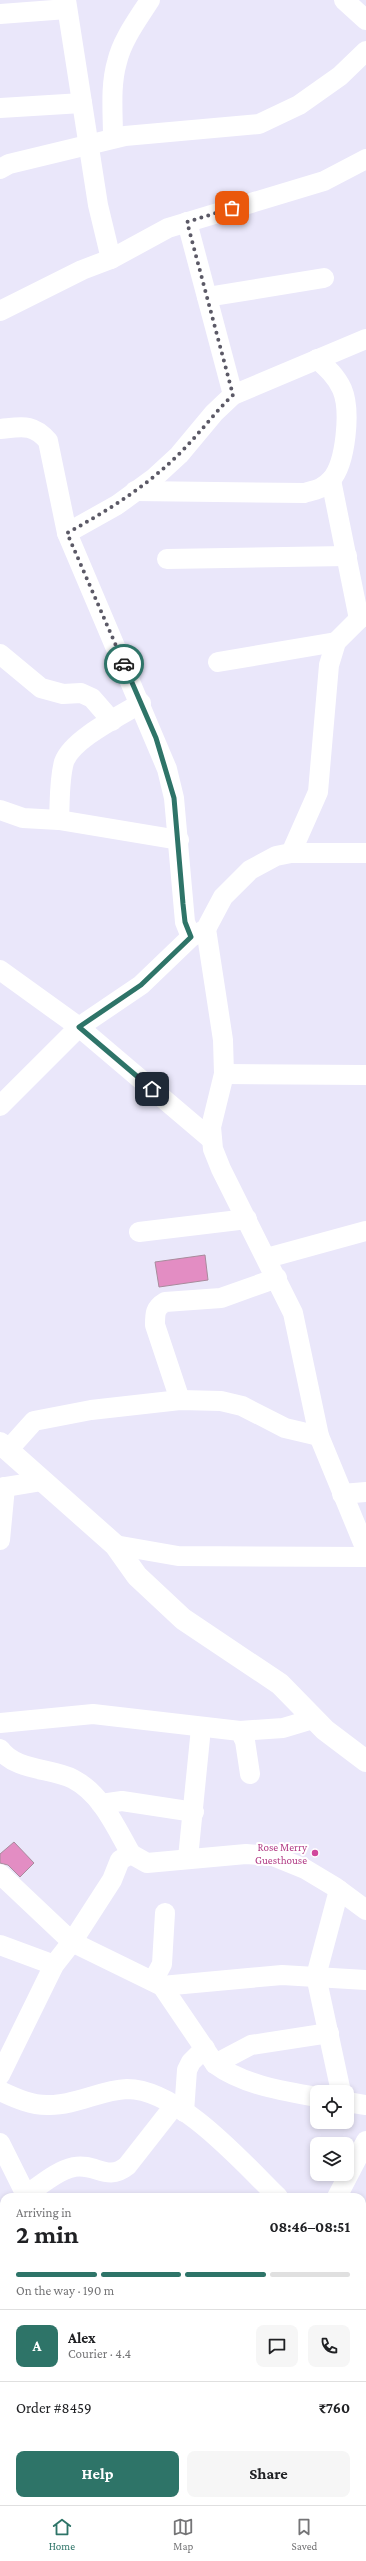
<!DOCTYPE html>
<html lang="en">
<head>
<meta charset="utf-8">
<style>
  body { margin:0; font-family:"Crimson Pro",serif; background:#f6f6f6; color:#202124; height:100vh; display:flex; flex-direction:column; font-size:15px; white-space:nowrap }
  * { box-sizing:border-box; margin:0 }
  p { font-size:13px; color:#757577 }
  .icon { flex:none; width:22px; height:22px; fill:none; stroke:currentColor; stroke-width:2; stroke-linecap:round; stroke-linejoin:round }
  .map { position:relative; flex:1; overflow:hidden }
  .panel { position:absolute; left:0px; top:2193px; width:366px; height:312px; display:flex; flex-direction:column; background:#fff; border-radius:12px 12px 0 0; box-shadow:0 2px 6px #0003 }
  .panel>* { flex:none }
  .fabs { position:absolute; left:310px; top:2085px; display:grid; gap:8px }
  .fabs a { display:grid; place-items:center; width:44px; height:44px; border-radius:8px; background:#fff; box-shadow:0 2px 6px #0003; font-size:20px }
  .pin { position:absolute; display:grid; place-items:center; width:34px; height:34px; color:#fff; margin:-17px; border-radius:8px; box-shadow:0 2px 6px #0006 }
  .courier { position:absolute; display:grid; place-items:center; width:40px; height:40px; margin:-20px; border:3px solid #2e7468; border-radius:50%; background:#fff; color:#222; box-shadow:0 1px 5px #0007 }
  .summary em { font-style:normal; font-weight:700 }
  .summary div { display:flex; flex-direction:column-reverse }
  .summary { display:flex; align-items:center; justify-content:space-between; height:68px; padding:0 16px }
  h1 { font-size:26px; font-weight:700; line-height:30px }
  .bar { display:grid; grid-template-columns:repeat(4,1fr); gap:6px 4px; align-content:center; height:48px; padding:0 16px }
  .bar i { height:5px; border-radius:3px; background:#e0e0e0 }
  .bar .active { background:#2e7468 }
  .bar p { grid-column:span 4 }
  .line { display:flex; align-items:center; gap:10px; padding:0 16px; border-top:1px solid #e0e0e0 }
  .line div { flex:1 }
  .round { display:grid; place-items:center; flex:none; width:42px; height:42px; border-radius:8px; background:#f6f6f6 }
  .button { display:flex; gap:8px; margin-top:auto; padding:8px 16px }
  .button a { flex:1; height:46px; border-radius:8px; background:#2e7468; color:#fff; font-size:16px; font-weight:700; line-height:46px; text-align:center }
  .button a+a { background:#f6f6f6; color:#202124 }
  .menu { display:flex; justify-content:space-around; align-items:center; height:56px; border-top:1px solid #e0e0e0; background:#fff; font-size:11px; color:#757577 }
  .menu a { display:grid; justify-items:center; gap:2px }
  .menu .active { color:#2e7468 }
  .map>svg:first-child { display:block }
</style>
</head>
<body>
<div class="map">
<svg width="366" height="2505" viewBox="0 0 366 2505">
  <rect width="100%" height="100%" fill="#eae7fa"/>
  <g fill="#e38dc3" stroke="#a88b9c">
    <polygon points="205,1255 208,1280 159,1287 155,1262"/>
    <polygon points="14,1842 34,1863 20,1877 8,1865 0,1863 0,1854"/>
  </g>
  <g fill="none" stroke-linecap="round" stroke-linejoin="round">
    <g stroke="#fff" stroke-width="20">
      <polyline points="66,0 98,205 111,259"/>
      <polyline points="344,0 366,20"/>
      <polyline points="0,14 67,9"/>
      <polyline points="0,108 82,103"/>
      <path d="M113,138C113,113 110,86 117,62C122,40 138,19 150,0"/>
      <polyline points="0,169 9,164 125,136 259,124 299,105 340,76 366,51"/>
      <polyline points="187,222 233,395"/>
      <polyline points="207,297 324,278"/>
      <polyline points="0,311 82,270 111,259 168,228 324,181 366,159"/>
      <path d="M0,429C21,427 33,423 48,441L67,533L167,769L174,798L185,922L191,937"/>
      <polyline points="331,480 359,619"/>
      <path d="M135,491L304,493C315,490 323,489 331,480C346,463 351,410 342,389C336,376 327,368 317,359"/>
      <polyline points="67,533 117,505 154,478 179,455 214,413 233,395 366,339"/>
      <polyline points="167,559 347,556"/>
      <polyline points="0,654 41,688 63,694 81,693 92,698 112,721"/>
      <polyline points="218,662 336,642"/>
      <polyline points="0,810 23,818 59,820 179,840"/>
      <path d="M59,820C60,802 59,780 64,762C72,739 120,716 141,703"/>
      <polyline points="291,853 318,792 329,665 336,642 359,619 366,615"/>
      <polyline points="206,929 223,1040 224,1074 211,1127 213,1149 221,1169 293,1313 319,1436 366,1550"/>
      <polyline points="0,970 79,1027 212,1140"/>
      <polyline points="224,1074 366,1075"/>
      <polyline points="0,1106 79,1027 141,985 191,937 206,929 223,897 250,870 276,856 291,853 366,853"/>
      <polyline points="139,1232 247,1219"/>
      <polyline points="267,1258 366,1231"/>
      <path d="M180,1400L155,1325C155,1313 155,1308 165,1302L221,1298L277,1278"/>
      <polyline points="8,1450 34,1421 91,1410 180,1400 221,1401 242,1406 285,1428 319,1436"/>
      <polyline points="0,1488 42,1481"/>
      <polyline points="342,1494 366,1492"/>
      <polyline points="0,1540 5,1487"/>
      <polyline points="115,1545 178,1556 366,1557"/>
      <polyline points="0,1723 93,1714 240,1731 245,1741 250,1774"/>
      <polyline points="240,1731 283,1728 313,1719"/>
      <path d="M0,1749C15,1771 52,1768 73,1779C102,1794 116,1828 131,1854"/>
      <polyline points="101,1804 122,1801 194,1812"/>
      <polyline points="188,1858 201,1728"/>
      <path d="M0,1874L72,1942L162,1986L215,2064C243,2085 284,2091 317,2097"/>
      <polyline points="339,1890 316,1976 341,2092"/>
      <polyline points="0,1945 54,1965"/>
      <polyline points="153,1981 162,1964 165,1913"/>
      <polyline points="162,1986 282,1975 366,1980"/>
      <polyline points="215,2064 251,2045 329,2033"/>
      <polyline points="0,2075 54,1965 72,1942 112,1880 120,1860 131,1854 147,1863 246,1854 273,1856 305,1869 335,1887 366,1910"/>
      <path d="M0,2091C15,2098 32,2106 50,2105C76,2105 101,2090 127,2089C179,2089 243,2163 278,2197"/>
      <polyline points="347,2102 366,2105"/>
      <polyline points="184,2112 187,2070 191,2062 205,2048"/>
      <polyline points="0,2143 27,2197"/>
      <path d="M26,2195C41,2185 56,2171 74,2167C96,2163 107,2182 127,2166L174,2106"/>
      <polyline points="337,2197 366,2141"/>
      <polyline points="0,2307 4,2307"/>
      <polyline points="362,2320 366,2321"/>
      <polyline points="0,2402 4,2402"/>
      <polyline points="111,2501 111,2505"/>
    </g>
    <polyline stroke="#fff" stroke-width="22" points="0,1443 115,1545 137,1576 183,1619 280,1684 325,1730 366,1761"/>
  </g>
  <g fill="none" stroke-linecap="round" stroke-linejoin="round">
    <path stroke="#5b5966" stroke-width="4" stroke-dasharray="0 7.2" d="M124,664L67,533C107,511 144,488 177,456C197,437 213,414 233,395L187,222L232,208"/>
    <polyline stroke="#2e7468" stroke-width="5" points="124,664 156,738 174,798 183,904 185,922 191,937 141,985 79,1027 152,1089"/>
  </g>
  <circle fill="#d1479c" stroke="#fff" stroke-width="1.5" cx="315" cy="1853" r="4"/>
  <g text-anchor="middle" stroke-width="4" stroke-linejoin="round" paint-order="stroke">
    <g font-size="11" fill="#b23c85" stroke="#fff" text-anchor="end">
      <text x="307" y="1851">Rose Merry<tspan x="307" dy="13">Guesthouse</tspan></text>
    </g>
  </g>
</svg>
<div class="fabs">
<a><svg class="icon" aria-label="locate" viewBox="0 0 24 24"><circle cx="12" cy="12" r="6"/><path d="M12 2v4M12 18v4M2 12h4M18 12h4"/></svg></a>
<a><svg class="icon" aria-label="layers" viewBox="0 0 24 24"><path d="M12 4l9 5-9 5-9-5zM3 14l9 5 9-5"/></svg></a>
</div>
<div class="pin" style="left:232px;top:208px;background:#ea580c"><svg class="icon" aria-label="bag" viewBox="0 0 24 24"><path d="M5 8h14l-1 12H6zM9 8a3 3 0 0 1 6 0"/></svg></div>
<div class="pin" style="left:152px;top:1089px;background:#1f2937"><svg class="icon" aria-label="home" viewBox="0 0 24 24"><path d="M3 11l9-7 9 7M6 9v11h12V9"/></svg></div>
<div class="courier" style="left:124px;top:664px"><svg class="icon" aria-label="car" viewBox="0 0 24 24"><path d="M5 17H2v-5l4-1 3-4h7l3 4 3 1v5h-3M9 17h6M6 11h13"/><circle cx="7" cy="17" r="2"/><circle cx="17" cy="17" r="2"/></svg></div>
<section class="panel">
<div class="summary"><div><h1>2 min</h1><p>Arriving in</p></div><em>08:46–08:51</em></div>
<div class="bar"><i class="active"></i><i class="active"></i><i class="active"></i><i></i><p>On the way · 190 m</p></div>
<div class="line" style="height:72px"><b class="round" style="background:#2e7468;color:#fff">A</b><div><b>Alex</b><p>Courier · 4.4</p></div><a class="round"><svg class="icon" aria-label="chat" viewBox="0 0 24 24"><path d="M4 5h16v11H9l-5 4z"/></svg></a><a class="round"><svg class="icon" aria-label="phone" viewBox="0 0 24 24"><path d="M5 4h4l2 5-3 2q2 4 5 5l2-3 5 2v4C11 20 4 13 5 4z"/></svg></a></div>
<div class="line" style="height:52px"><div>Order #8459</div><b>₹760</b></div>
<div class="button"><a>Help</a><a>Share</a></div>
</section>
</div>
<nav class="menu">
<a class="active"><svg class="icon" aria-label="home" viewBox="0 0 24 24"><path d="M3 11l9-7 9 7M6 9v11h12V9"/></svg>Home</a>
<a><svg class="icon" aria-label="map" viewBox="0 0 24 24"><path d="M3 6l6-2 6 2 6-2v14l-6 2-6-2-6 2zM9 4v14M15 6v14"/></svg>Map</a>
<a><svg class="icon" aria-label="saved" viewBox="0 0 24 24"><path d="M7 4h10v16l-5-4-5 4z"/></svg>Saved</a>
</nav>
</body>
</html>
